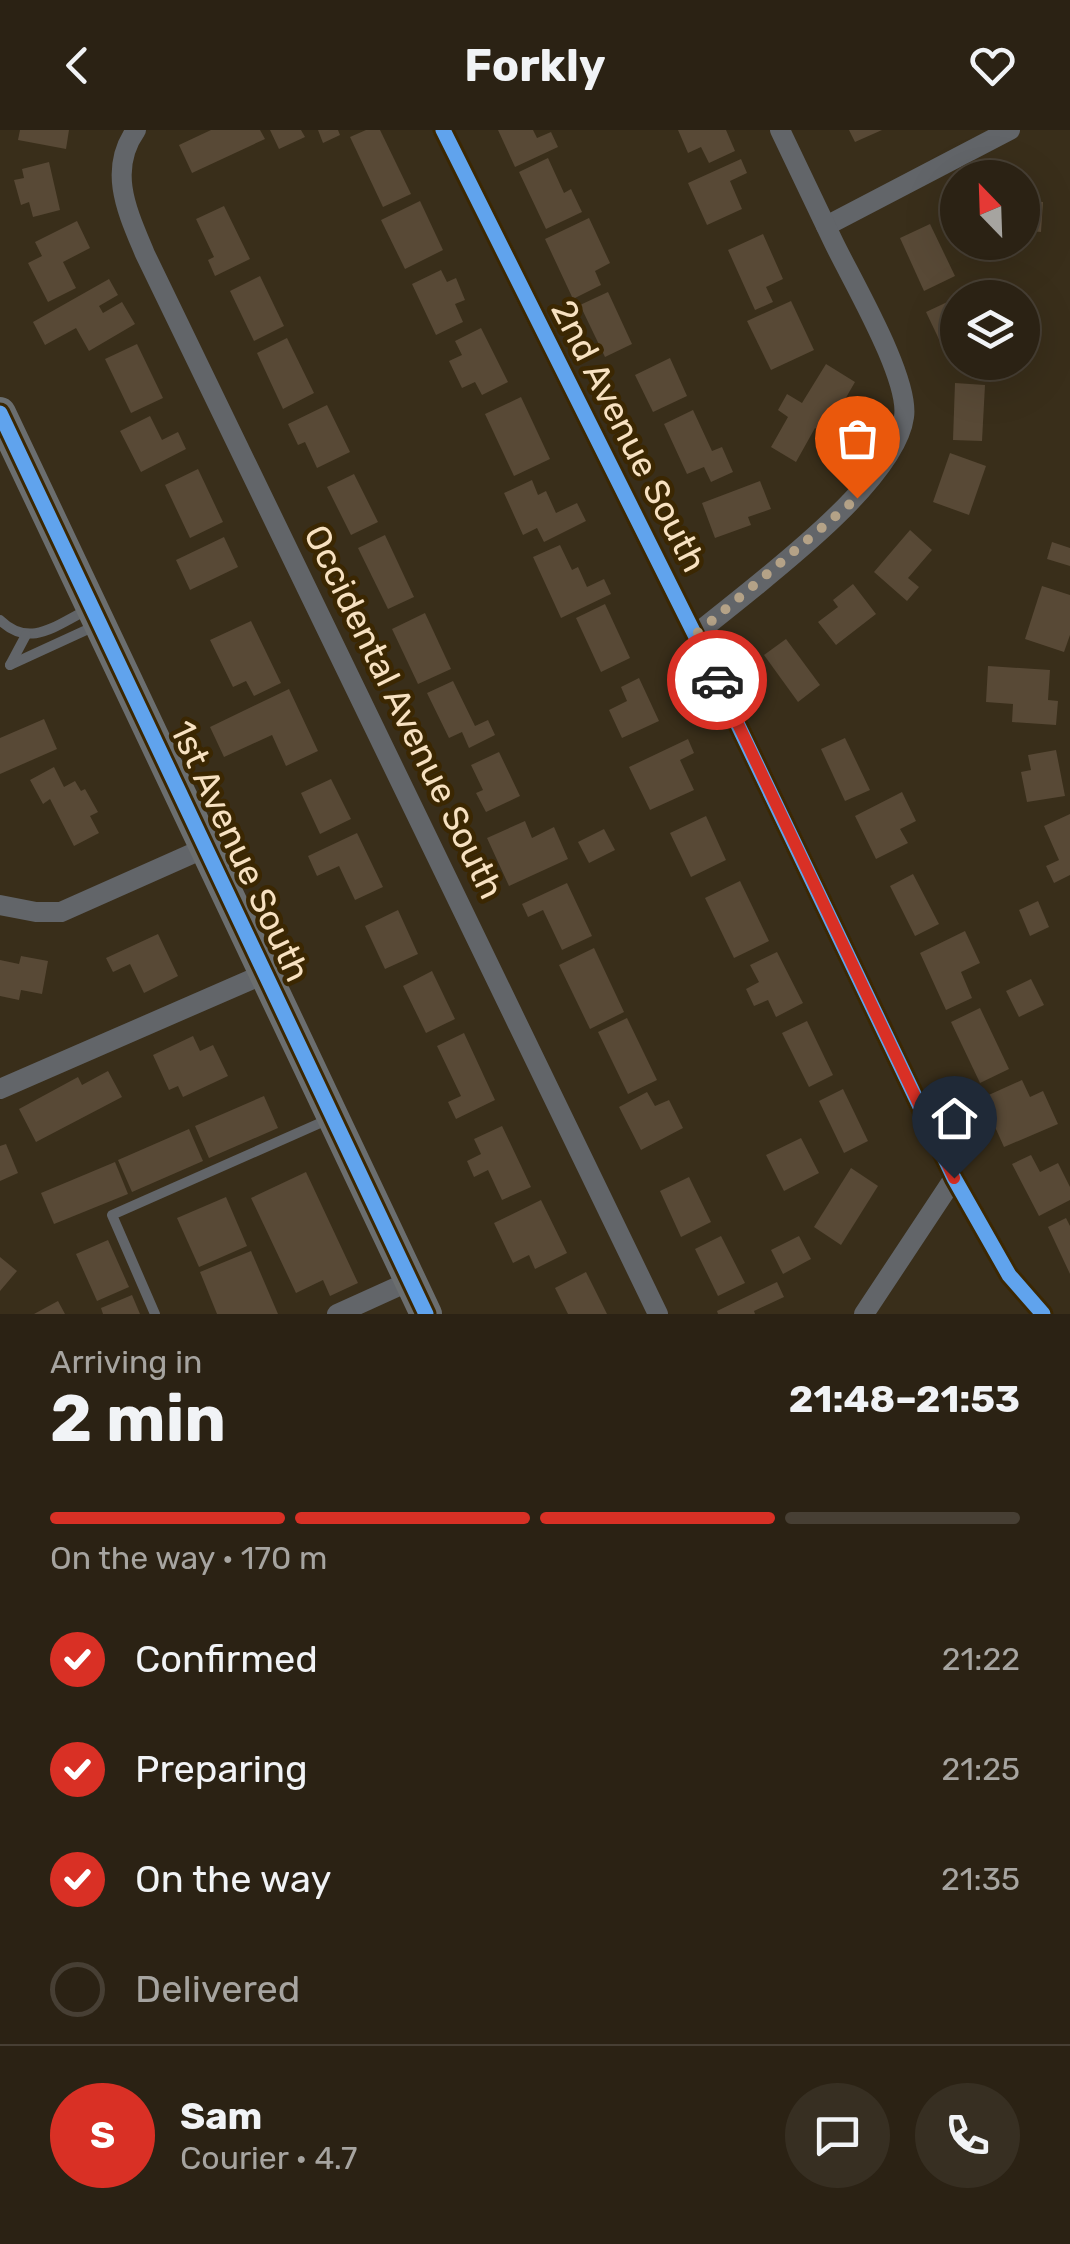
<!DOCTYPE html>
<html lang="en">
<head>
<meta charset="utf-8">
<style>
  body { margin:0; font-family:Rubik,sans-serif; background:#372f22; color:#f1f3f6; height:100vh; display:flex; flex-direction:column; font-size:38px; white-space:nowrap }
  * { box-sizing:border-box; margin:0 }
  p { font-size:32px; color:#a6a4a0 }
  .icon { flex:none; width:55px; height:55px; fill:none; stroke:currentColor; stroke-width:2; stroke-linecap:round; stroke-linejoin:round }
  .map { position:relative; height:1184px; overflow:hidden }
  .details { display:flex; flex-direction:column; background:#2b2214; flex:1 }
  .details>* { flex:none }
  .needle { width:65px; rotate:337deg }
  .controls { position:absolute; left:940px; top:30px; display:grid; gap:20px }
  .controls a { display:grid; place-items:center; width:100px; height:100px; border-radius:50%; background:#2b2214; box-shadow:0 10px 40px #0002,0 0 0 2px #473f34; font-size:50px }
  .pin { position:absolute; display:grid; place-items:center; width:85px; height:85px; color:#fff; margin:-102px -42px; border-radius:50% 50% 50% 0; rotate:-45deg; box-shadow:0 0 10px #0007 }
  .pin .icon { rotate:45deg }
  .courier { position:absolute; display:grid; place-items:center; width:100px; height:100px; margin:-50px; border:8px solid #d93025; border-radius:50%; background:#fff; color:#222; box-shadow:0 2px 12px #0007 }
  .overview em { font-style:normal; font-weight:700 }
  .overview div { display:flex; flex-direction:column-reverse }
  .overview { display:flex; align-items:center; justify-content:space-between; height:170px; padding:0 50px }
  h1 { font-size:65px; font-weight:700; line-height:75px }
  .bar { display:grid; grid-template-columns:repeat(4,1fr); gap:15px 10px; align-content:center; height:120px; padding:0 50px }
  .bar i { height:12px; border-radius:8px; background:#473f34 }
  .bar .on { background:#d93025 }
  .bar p { grid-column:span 4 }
  .line { display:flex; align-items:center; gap:25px; padding:0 50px; border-top:2px solid #473f34 }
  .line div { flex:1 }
  .round { display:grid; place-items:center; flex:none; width:105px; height:105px; border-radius:52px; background:#372f22 }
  ol { padding:0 50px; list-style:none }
  li { display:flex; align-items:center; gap:30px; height:110px }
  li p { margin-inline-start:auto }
  li .icon { padding:10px; border-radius:50%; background:#d93025; color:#fff; stroke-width:4 }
  li:last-child { color:#a6a4a0 }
  li i { width:55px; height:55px; border:5px solid #473f34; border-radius:50% }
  header { display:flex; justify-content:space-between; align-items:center; height:130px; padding:0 50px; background:#2b2214; font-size:45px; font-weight:700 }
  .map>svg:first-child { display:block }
</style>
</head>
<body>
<header><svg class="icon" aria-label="back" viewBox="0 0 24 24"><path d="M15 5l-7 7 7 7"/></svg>Forkly<svg class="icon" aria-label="heart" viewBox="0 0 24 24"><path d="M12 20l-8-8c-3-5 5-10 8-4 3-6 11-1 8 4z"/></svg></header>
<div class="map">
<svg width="1070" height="1184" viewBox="0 0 1070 1184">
  <rect width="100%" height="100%" fill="#392e1a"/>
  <g fill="#584936">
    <polygon points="20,0 69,0 66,19 18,10"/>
    <polygon points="211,0 260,0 265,9 192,43 179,15"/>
    <polygon points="270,0 301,0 305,7 279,19"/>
    <polygon points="318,0 338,0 340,5 323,13"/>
    <polygon points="366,0 380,0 411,64 383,77 350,7"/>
    <polygon points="498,0 533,0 537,8 551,2 558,17 515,37"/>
    <polygon points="678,0 726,0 735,21 709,33 701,17 688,23"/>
    <polygon points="849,0 882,0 855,12"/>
    <polygon points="548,28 564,63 571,59 582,82 546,99 519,42"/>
    <polygon points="741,29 747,43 730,51 742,79 707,95 688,53"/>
    <polygon points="49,32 60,80 33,87 29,72 21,75 14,50 24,48 22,39"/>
    <polygon points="1022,70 1043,72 1041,102 1022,100"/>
    <polygon points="420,71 443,120 405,139 381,90"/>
    <polygon points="224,76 250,129 215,146 208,130 214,127 196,89"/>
    <polygon points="589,88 610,133 595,141 601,155 573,169 545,109"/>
    <polygon points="77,91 90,118 63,132 76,158 48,172 28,133 42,126 35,112"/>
    <polygon points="930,94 955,146 924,161 900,108"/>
    <polygon points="763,104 783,149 766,157 773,172 755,180 728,120"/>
    <polygon points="441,140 447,152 456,148 465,170 455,174 463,192 436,205 412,154"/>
    <polygon points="260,146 284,196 254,211 230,161"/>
    <polygon points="109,149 118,165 99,176 103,183 122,172 135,194 89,221 76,198 45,215 33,192"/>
    <polygon points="608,162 632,214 605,227 580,175"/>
    <polygon points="958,167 958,219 946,224 926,182"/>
    <polygon points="791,171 814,220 771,240 747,191"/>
    <polygon points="481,198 508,252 482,265 475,252 462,258 449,231 462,225 455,211"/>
    <polygon points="287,208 314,263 283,279 257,223"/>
    <polygon points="137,214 163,268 131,283 105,229"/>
    <polygon points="670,228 687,266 653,282 635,245"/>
    <polygon points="826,234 855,252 825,304 815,298 796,332 771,317 788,287 778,280 787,264 802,273"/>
    <polygon points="955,253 985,255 982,311 953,310"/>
    <polygon points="521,267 550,329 514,346 485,284"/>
    <polygon points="327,275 350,322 317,338 305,312 298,315 288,294"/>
    <polygon points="693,280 712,321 722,317 733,342 711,352 704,337 687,344 664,294"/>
    <polygon points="150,286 162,310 178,302 186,319 141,342 120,301"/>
    <polygon points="950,323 986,336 969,385 933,372"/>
    <polygon points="198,339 223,392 190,408 165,355"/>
    <polygon points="354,344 378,392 351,405 327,357"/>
    <polygon points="532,350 538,365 546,361 556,383 577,373 586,391 544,412 537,398 523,405 504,363"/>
    <polygon points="760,351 771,379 748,387 751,395 715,408 702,373"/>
    <polygon points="910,400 932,420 908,448 919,457 907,471 874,442"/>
    <polygon points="385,405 414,467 388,479 358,418"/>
    <polygon points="224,407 238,437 190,460 176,430"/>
    <polygon points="1052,412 1070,418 1070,436 1047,429"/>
    <polygon points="560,415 572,440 578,437 587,457 604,449 611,464 561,488 533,427"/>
    <polygon points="853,454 876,484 836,515 818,492 838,477 833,470"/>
    <polygon points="1042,456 1070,465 1070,505 1064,522 1025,509"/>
    <polygon points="605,474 630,528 601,542 576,488"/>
    <polygon points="425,483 451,539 418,554 392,499"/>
    <polygon points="251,491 281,553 254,566 246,551 233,557 210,510"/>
    <polygon points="786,509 820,555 798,572 764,525"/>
    <polygon points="988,536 1050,540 1048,570 1058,571 1056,595 1012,592 1013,574 986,572"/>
    <polygon points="639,548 659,591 622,608 609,580 627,571 621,557"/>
    <polygon points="453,551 475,596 488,590 495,605 469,618 462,602 449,608 427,563"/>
    <polygon points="289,559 318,621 286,636 272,605 224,627 210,597"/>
    <polygon points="44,589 57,619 0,644 0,608"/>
    <polygon points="845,608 870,660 845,671 821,619"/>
    <polygon points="688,609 694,623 680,630 694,660 650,680 629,637"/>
    <polygon points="1056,620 1065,666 1027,672 1021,642 1031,640 1028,625"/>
    <polygon points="499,622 520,666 486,682 476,663 483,660 471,635"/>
    <polygon points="54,637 64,657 75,651 81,661 85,659 98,682 90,686 99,703 74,716 50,669 43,674 30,650"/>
    <polygon points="331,649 351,689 320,704 301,663"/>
    <polygon points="902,662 916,691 900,699 908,713 876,729 855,686"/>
    <polygon points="1070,684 1070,745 1054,753 1046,736 1059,730 1044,696"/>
    <polygon points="706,686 726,730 691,747 670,703"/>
    <polygon points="525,691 532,708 554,697 568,729 509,756 487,708"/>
    <polygon points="604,699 615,720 589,733 578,712"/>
    <polygon points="357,703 383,757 355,770 339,736 317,746 308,726"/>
    <polygon points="913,744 939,794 915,806 890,756"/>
    <polygon points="740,751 769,811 734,828 705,768"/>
    <polygon points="567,753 592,806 562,820 543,780 528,787 522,774"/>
    <polygon points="1038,771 1049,797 1030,806 1019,780"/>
    <polygon points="398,780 418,824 385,839 365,796"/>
    <polygon points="965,801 980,833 961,842 972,868 946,880 920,823"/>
    <polygon points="158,804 178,846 144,863 130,834 113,842 106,828"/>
    <polygon points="594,818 624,882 590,899 559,835"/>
    <polygon points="777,822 803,873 776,887 768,870 754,876 746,859 759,852 750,835"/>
    <polygon points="21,826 48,831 42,864 21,860 19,870 0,866 0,830 19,834"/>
    <polygon points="432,841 455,889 426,903 403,856"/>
    <polygon points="1031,849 1044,875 1019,887 1006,861"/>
    <polygon points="980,878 1009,939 980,953 951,892"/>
    <polygon points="627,888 657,950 628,964 598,902"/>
    <polygon points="807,891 833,945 809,957 782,903"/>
    <polygon points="464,903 495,970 456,989 448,972 461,966 437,916"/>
    <polygon points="193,906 200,921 213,915 228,946 183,967 178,956 169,960 153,925"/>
    <polygon points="108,941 122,967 36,1012 19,979 78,947 82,955"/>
    <polygon points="1022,950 1030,967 1043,961 1058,994 1004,1017 982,968"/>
    <polygon points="843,959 868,1011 844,1023 819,971"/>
    <polygon points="647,962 655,976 669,970 683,998 641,1020 619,977"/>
    <polygon points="264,966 278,998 209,1028 195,996"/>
    <polygon points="502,996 531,1057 502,1070 488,1040 474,1047 467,1031 481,1024 474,1009"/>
    <polygon points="189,999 203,1031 132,1062 118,1030"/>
    <polygon points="801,1008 819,1043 784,1061 766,1025"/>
    <polygon points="6,1014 18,1043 0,1051 0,1016"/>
    <polygon points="1031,1025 1040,1042 1058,1033 1070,1057 1070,1070 1039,1086 1012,1034"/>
    <polygon points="115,1032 128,1064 54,1094 41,1063"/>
    <polygon points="851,1038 878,1056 841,1115 814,1097"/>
    <polygon points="306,1042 358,1153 330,1166 323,1150 296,1163 251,1068"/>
    <polygon points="689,1047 711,1092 681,1107 660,1061"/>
    <polygon points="226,1067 247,1116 199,1137 177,1088"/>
    <polygon points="541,1070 567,1123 535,1139 529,1125 513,1133 494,1093"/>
    <polygon points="1066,1088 1070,1096 1070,1144 1048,1097"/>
    <polygon points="721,1106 745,1153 718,1166 695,1119"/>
    <polygon points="799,1106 811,1129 783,1144 771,1120"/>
    <polygon points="108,1110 129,1157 97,1171 76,1124"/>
    <polygon points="251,1121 278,1184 217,1184 200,1142"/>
    <polygon points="0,1127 17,1141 0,1161"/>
    <polygon points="586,1142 607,1184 568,1184 555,1158"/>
    <polygon points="777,1152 784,1167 754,1181 755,1184 718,1184 717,1181"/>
    <polygon points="132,1165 140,1184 103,1184 101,1178"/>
    <polygon points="58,1171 65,1184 34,1184"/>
  </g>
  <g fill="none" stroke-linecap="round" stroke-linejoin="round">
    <g stroke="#626569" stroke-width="10">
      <path d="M0,490C30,519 56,495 87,480"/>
      <polyline points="10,535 95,496"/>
      <polyline points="10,535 26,505"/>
      <polyline points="155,1184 112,1085 327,990"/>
    </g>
    <g stroke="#626569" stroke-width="20">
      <path d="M136,0C107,41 128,83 145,124L658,1184"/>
      <polyline points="443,0 695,505 954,1048 1009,1145 1043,1184"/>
      <polyline points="826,96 1010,0"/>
      <path d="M695,505C749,460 895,355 904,287C910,248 851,149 833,111C815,74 798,37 780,0"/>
      <polyline points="0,775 36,782 61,782 205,718"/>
      <polyline points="0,959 264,844"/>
      <polyline points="337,1184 410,1151"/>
      <polyline points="864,1184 954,1048"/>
    </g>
    <polyline stroke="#6b6e6f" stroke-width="32" points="0,283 426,1184"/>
    <g stroke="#3b2702" stroke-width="21">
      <g id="cycleway">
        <polyline points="443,0 695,505 954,1048 1009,1145 1043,1184"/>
        <polyline points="0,283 426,1184"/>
      </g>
    </g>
    <use href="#cycleway" stroke="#60a3ed" stroke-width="15"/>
  </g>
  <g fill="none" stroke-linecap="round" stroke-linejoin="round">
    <polyline stroke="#b4a287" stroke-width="10" stroke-dasharray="0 18" points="717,550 695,505 857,368"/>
    <polyline stroke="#d93025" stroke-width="12" points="717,550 954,1048"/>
  </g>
  <g text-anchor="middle" stroke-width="9" stroke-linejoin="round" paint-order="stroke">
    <g font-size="35" fill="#f7e1c1" stroke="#3b2702">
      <text transform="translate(629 306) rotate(63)" y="12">2nd Avenue South</text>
      <text transform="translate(404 582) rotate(64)" y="12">Occidental Avenue South</text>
      <text transform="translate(240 721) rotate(65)" y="12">1st Avenue South</text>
    </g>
  </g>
</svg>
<div class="controls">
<a><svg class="needle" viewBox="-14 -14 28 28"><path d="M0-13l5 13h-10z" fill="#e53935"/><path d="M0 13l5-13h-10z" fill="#a6a4a0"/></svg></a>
<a><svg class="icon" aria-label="layers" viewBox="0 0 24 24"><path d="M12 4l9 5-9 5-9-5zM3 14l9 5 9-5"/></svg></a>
</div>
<div class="pin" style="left:857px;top:368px;background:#ea580c"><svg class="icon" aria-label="bag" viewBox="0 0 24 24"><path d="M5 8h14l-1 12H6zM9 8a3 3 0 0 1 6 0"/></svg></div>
<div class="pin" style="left:954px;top:1048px;background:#1f2937"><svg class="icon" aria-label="home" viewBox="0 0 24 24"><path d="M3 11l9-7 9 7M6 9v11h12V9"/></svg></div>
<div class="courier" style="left:717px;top:550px"><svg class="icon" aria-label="car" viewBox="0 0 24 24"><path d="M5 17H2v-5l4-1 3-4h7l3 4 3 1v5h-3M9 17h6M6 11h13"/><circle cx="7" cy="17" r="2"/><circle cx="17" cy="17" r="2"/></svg></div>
</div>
<section class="details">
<div class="overview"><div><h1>2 min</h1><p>Arriving in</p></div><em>21:48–21:53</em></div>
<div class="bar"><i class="on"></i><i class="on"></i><i class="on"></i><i></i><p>On the way · 170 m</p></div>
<ol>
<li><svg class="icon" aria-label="check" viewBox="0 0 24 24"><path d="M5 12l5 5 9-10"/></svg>Confirmed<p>21:22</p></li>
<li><svg class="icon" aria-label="check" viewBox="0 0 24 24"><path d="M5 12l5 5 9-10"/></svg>Preparing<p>21:25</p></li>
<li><svg class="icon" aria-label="check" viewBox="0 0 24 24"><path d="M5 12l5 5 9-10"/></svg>On the way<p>21:35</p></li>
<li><i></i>Delivered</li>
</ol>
<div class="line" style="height:180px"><b class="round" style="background:#d93025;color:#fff">S</b><div><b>Sam</b><p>Courier · 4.7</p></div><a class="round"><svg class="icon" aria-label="chat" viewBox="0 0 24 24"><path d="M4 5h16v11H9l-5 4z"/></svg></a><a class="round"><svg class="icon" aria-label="phone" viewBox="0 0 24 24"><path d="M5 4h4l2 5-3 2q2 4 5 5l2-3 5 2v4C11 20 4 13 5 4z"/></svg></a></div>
</section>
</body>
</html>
